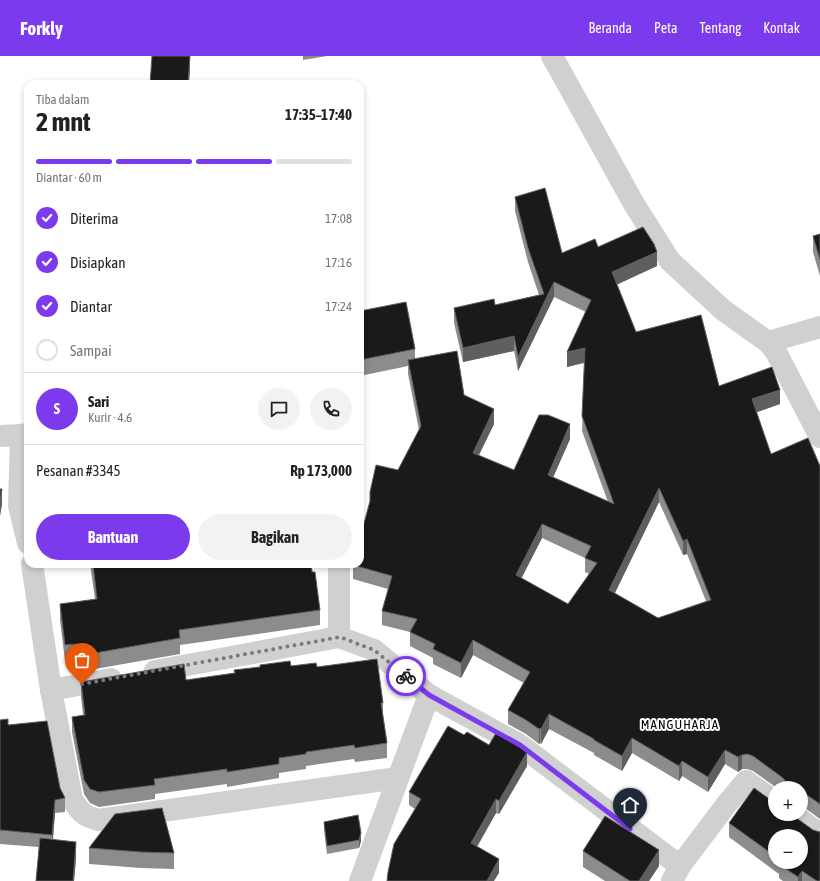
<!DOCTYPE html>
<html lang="id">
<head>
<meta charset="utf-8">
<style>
  body { margin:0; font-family:"Asap Condensed",sans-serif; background:#f2f2f2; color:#222; height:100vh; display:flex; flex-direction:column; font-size:15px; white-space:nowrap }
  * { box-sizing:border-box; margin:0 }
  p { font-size:13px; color:#767676 }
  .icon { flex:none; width:22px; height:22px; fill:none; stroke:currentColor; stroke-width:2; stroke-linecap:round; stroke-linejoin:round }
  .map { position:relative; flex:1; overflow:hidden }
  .side { position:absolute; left:24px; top:24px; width:340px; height:488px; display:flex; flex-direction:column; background:#fff; border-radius:12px; box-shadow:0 2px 6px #0003 }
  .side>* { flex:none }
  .tools { position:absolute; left:768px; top:725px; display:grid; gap:8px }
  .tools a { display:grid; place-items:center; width:40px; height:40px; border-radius:50%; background:#fff; box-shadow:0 2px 6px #0003; font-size:20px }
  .pin { position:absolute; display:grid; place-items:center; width:34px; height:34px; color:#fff; margin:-41px -17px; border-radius:50% 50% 50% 0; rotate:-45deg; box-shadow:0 0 4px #0007 }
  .pin .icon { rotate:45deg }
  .courier { position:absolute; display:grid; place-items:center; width:40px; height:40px; margin:-20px; border:3px solid #7c3aed; border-radius:50%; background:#fff; color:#222; box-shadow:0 1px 5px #0007 }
  .headline em { font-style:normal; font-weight:700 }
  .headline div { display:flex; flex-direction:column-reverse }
  .headline { display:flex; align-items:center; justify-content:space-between; height:68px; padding:0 12px }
  h1 { font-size:26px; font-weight:700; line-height:30px }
  .bar { display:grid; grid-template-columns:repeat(4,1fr); gap:6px 4px; align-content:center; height:48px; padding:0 12px }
  .bar i { height:5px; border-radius:3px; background:#e0e0e0 }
  .bar .active { background:#7c3aed }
  .bar p { grid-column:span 4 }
  .line { display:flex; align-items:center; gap:10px; padding:0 12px; border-top:1px solid #e0e0e0 }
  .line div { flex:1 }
  .round { display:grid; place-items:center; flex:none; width:42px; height:42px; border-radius:21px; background:#f2f2f2 }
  ol { padding:0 12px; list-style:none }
  li { display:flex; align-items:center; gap:12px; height:44px }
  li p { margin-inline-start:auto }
  li .icon { padding:4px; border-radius:50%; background:#7c3aed; color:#fff; stroke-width:4 }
  li:last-child { color:#767676 }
  li i { width:22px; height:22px; border:2px solid #e0e0e0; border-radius:50% }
  .button { display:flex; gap:8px; margin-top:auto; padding:8px 12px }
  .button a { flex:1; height:46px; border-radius:24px; background:#7c3aed; color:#fff; font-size:16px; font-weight:700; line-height:46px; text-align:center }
  .button a+a { background:#f2f2f2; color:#222 }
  header { display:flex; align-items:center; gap:24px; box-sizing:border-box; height:56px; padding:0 20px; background:#7c3aed; color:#fff }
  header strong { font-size:19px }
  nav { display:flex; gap:22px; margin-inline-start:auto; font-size:14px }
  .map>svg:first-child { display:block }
</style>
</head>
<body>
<header>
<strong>Forkly</strong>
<nav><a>Beranda</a><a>Peta</a><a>Tentang</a><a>Kontak</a></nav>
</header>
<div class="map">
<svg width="820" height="825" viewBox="0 0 820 825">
  <rect width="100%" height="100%" fill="#fff"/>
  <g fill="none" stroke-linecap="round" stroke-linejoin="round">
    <g stroke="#d0d0d0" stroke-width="22">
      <polyline points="552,0 634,148 670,205 723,254 768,286 776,296 820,381"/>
      <polyline points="768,286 820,271"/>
      <polyline points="28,378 21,379 19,450 28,487"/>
      <polyline points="0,380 21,379"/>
      <path d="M32,508L51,634L72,743C81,757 82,759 98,764L398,722"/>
      <polyline points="339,508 339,581"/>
      <polyline points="155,615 339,581 374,594 429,639 520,689 680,810 672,825"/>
      <polyline points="51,634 111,623"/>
      <polyline points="792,758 820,778"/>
      <polyline points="680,810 726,749 746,725 775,746"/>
      <polyline points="360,825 429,639"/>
    </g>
  </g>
  <g fill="#8c8c8c" fill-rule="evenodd">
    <polygon points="303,0 327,0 303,4"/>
    <path d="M515,141L562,197L598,191L657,210L617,228L636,276L719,330L780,348L756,356L771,398L820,410V763L801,749V732H777L753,715L747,713H742L738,716L725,708L708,736L682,720L679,725L632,697L622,715L594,699V697L549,673L541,688L540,687L539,688L526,678L508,668V654L524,627L473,599L461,622L433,608V602L410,590V576L382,569V555L388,533L353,523V509L398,414L419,374L408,318V310L360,320V255L415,293V303L464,339L494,368L479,399L514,414L570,383L553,421L608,446L582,375L585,307L567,311L586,256L554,241L518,315L514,295L463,306L454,267V252L495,249L539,239L528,206L515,155ZM659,446L683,499L687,498L706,545L658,562L615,537ZM542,482L585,502V516L589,518L568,548L521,522Z"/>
    <polygon points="820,178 820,220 813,196 813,180"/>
    <polygon points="90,508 311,508 320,554 320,569 180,589 180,598 78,616 76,604 65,605 60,564 60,548 95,543"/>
    <polygon points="291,610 317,611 383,647 383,660 387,687 387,702 355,706 354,703 306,710 306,713 279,717 279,722 227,731 227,728 155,738 155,743 99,751 90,747 84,738 72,676 72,661 83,659 81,641 81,626 186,624"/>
    <polygon points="0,664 8,669 60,732 65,742 65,756 55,757 53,784 76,802 74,825 36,825 39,791 0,788"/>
    <polygon points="464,679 527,710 499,758 496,757 477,791 499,817 415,753 409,749 409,736"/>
    <path d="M775,758L819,776L820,825H783L779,822V818L729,781V767ZM775,780L801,806H775Z"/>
    <polygon points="358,759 361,785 359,792 327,798 324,774 324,766"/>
    <polygon points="89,792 174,797 174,813 141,812 89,808"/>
    <polygon points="583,795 659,810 649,825 605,825 583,811"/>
  </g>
  <g fill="#5f5f5f">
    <polygon points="190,0 190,14 189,28 188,28"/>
    <polygon points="657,196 657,210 612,231 612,216"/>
    <polygon points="554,226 554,241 518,315 518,301"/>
    <polygon points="514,280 514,295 463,306 463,292"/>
    <polygon points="585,292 585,306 567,311 567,296"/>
    <polygon points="780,334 780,348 752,358 752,343"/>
    <polygon points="494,353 494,368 473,411 473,397"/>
    <polygon points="570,368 570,383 548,433 548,419"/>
    <polygon points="659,432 659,446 609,549 609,534"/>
    <polygon points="2,433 2,449 0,460 0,444"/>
    <polygon points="542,468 542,482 516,533 516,519"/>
    <polygon points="687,483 687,498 683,499 683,485"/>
    <polygon points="473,584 473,599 461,622 461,607"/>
    <polygon points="549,658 549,673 541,688 541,673"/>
    <polygon points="540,672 540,687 539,688 539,673"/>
    <polygon points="632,682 632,697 622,715 622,700"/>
    <polygon points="725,694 725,708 708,736 708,721"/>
    <polygon points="527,696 527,710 499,758 499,745"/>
    <polygon points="742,699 742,713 738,716 738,701"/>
    <polygon points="682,705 682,720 679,725 679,710"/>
    <polygon points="496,743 496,757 471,801 471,787"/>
    <polygon points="55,744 55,757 52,792 52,779"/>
    <polygon points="361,777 361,785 359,792 359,784"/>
    <polygon points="76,786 76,802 74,825 73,825"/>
    <polygon points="659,794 659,810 649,825 639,825"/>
    <polygon points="499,803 499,817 494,825 487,825"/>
    <polygon points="802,815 802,825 798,825 798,821"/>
  </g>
  <g fill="#1a1a1a" stroke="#5f5f5f" fill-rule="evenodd">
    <polygon points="152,0 190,0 188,28 150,28"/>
    <path d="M545,132L562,197L595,183L598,191L643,171L654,188L657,196L612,216L636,276L701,259L719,330L772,311L780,334L752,343L771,398L808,382L820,410V748L801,735V732H796L793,731L787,732L786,726L783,722L753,700L747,698L742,699L738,701L725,694L708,721L682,705L679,710L632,682L622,700L594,684V683L549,658L541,673L540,672L539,673L526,664L508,654L530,616L473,584L461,607L433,593L435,588L410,576L417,563L382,555L392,520L353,509V508H360V482L370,445V436L376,409L398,414L421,370L408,304L457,295L464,339L494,353L473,397L514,414L539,359H548L570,368L548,419L614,448L582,360L585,292L567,296L591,244L554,226L518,301L514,280L463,292L454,252L494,243L495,249L544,238L528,192L515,141ZM659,432L683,485L687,483L711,544L658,562L609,534ZM542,468L591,490L585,502L597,507L568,548L516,519Z"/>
    <polygon points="820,178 820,204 813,180"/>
    <polygon points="406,246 415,293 360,304 360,255"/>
    <polygon points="0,433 2,433 0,444"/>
    <polygon points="93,508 311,508 312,516 315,516 320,554 179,574 180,582 78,600 76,588 65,589 60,548 97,543"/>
    <polygon points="377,603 383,647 381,647 387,687 355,692 354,689 306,696 306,698 279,702 279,708 227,716 227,713 154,723 155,729 99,736 90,733 84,724 72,661 85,659 81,626 184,608 186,624 235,617 234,614 260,611 260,609 290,605 291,610 316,607 317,611"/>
    <polygon points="8,663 8,669 47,665 60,732 65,742 55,744 52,779 0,774 0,664"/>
    <polygon points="448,670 464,679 467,676 489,689 496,677 513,686 527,696 499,745 496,743 471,787 499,803 487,825 387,825 388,816 394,788 421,743 409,736"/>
    <polygon points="754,732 768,742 773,744 775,744 775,758 791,758 813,774 820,776 820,825 817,825 802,815 798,821 779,808 780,806 801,806 801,780 775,780 775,800 729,767"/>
    <polygon points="162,752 174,797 141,796 89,792 115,758"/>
    <polygon points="358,759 361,777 359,784 327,790 324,766"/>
    <polygon points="605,760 659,794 639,825 630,825 583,795"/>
    <polygon points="40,782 76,786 73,825 36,825"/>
  </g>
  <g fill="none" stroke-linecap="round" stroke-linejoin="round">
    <polyline stroke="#7a7a7a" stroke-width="4" stroke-dasharray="0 7.2" points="82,628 340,581 374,594 406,620"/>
    <polyline stroke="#7c3aed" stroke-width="5" points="406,620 429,639 520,689 630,773"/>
  </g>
  <g text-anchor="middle" stroke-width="4" stroke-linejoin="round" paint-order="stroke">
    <g font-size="13" letter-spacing="1" fill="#000" stroke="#fff">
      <text x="680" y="673">MANGUHARJA</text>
    </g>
  </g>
</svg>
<div class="tools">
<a>+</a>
<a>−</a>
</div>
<div class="pin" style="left:82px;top:628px;background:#ea580c"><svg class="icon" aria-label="bag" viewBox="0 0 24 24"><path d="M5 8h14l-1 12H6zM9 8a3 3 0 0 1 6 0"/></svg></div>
<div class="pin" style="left:630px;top:773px;background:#1f2937"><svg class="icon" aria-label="home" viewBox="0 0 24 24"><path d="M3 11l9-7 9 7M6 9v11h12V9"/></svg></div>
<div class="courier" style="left:406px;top:620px"><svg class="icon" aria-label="bike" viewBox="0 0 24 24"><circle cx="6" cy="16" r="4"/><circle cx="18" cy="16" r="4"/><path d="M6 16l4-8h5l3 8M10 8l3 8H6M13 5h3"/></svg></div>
<section class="side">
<div class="headline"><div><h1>2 mnt</h1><p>Tiba dalam</p></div><em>17:35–17:40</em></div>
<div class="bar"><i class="active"></i><i class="active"></i><i class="active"></i><i></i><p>Diantar · 60 m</p></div>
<ol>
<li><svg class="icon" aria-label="check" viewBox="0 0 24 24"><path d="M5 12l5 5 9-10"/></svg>Diterima<p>17:08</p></li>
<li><svg class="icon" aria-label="check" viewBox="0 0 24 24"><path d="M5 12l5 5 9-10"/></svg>Disiapkan<p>17:16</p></li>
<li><svg class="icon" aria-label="check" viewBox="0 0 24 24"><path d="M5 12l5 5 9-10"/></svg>Diantar<p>17:24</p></li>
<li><i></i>Sampai</li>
</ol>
<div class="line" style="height:72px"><b class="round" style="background:#7c3aed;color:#fff">S</b><div><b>Sari</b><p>Kurir · 4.6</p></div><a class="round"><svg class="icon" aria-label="chat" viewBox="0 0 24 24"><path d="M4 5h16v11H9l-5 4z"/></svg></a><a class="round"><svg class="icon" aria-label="phone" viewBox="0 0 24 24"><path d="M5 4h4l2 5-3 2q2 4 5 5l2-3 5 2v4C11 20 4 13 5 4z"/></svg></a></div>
<div class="line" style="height:52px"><div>Pesanan #3345</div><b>Rp 173,000</b></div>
<div class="button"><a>Bantuan</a><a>Bagikan</a></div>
</section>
</div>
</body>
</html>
